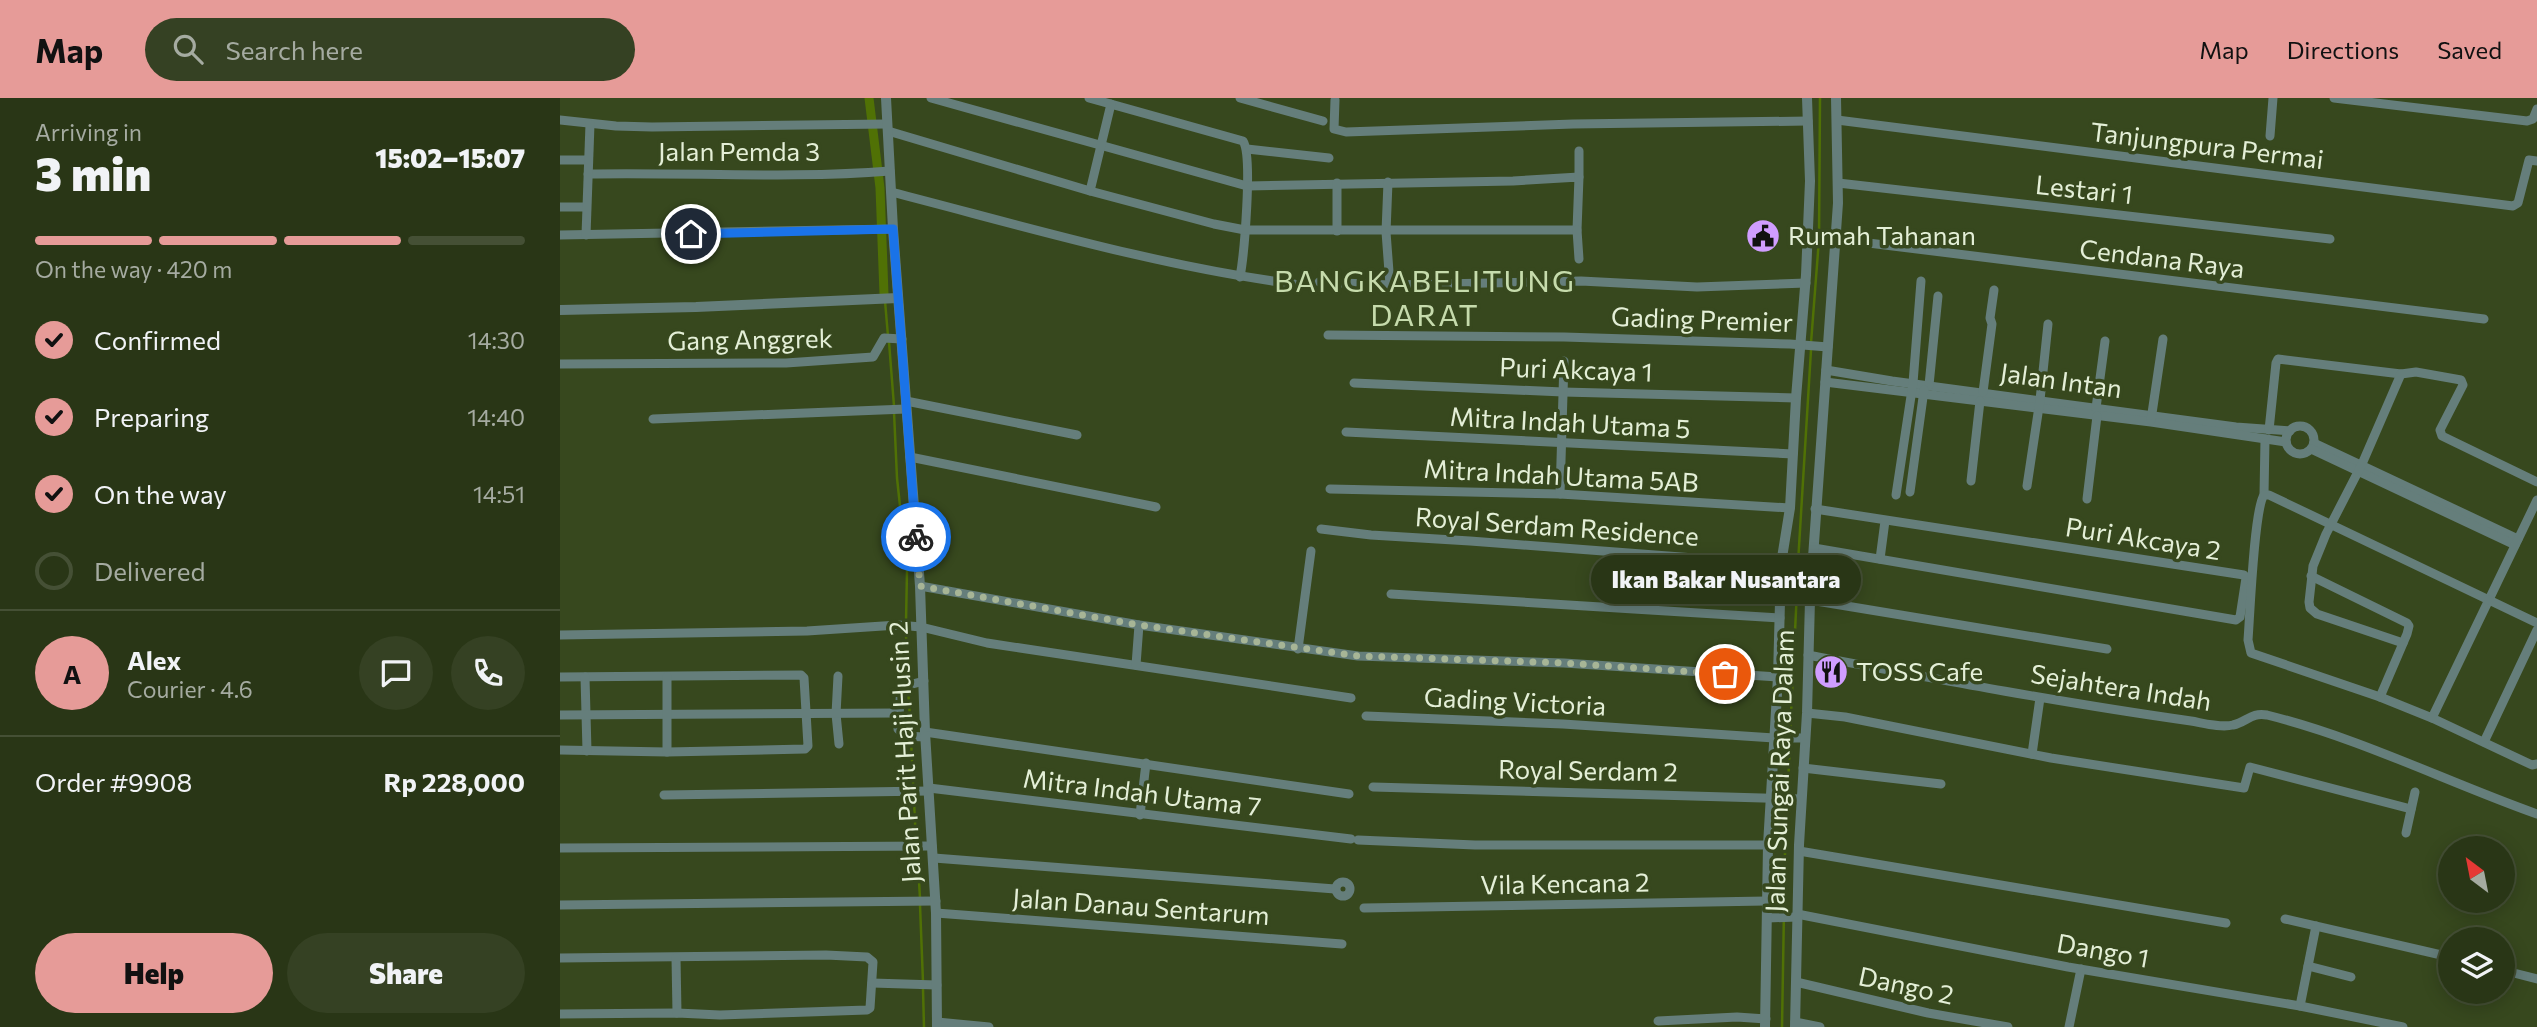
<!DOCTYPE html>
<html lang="en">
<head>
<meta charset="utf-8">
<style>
  body { margin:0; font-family:Commissioner,sans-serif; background:#354123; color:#f1f3f6; height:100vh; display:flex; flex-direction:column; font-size:26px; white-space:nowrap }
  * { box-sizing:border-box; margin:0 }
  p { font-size:23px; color:#a5aba1 }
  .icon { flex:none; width:38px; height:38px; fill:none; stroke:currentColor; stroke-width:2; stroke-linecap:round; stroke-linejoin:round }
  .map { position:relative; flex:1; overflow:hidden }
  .sheet { display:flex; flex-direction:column; background:#293616; width:560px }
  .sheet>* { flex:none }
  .needle { width:46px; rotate:328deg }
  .buttons { position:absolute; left:1878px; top:738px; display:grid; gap:14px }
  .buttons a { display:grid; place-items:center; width:77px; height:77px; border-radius:50%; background:#293616; box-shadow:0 4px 18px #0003,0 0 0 2px #455035; font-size:35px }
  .pin { position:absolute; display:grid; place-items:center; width:60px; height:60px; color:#fff; margin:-30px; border:4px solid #fff; border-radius:50%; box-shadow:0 2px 7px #0007 }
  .courier { position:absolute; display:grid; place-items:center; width:70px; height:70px; margin:-35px; border:5px solid #1a73e8; border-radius:50%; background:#fff; color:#222; box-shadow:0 2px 9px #0007 }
  .bubble { position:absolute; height:49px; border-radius:24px; background:#293616; box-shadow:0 4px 18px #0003,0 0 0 2px #455035; font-size:23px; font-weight:800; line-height:49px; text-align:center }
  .overview em { font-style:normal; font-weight:800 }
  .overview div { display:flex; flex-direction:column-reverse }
  .overview { display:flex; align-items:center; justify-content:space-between; height:119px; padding:0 35px }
  h1 { font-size:46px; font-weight:800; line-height:52px }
  .bar { display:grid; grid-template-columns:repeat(4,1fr); gap:10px 7px; align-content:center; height:84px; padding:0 35px }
  .bar i { height:9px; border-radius:5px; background:#455035 }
  .bar .on { background:#e69b98 }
  .bar p { grid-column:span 4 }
  .line { display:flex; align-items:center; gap:18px; padding:0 35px; border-top:2px solid #455035 }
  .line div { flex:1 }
  .round { display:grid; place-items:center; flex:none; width:74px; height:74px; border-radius:37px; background:#354123 }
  ol { padding:0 35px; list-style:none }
  li { display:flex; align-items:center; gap:21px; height:77px }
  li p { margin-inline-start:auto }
  li .icon { padding:7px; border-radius:50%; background:#e69b98; color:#111; stroke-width:4 }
  li:last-child { color:#a5aba1 }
  li i { width:38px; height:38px; border:4px solid #455035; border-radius:50% }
  .cta { display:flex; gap:14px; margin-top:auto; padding:14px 35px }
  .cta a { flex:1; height:80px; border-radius:42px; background:#e69b98; color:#111; font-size:28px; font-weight:800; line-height:80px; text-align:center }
  .cta a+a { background:#354123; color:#f1f3f6 }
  header { display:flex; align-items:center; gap:42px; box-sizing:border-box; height:98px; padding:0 35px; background:#e69b98; color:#111 }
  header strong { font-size:33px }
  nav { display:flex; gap:38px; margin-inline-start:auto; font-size:24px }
  .search { width:490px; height:63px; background:#354123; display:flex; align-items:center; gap:18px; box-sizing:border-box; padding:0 24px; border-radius:38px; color:#a5aba1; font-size:26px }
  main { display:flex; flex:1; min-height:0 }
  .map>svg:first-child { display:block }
</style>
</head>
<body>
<header>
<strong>Map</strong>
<div class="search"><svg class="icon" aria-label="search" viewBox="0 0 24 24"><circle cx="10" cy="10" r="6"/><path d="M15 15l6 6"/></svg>Search here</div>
<nav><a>Map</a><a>Directions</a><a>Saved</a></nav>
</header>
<main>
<section class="sheet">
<div class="overview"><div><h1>3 min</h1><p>Arriving in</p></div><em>15:02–15:07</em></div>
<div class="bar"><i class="on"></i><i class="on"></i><i class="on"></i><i></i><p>On the way · 420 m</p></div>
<ol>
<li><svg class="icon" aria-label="check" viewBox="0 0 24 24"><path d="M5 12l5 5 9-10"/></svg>Confirmed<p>14:30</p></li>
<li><svg class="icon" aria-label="check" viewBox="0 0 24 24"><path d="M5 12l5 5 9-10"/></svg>Preparing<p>14:40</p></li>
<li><svg class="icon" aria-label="check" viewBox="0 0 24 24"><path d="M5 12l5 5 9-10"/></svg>On the way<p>14:51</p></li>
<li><i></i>Delivered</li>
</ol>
<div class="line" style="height:126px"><b class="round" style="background:#e69b98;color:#111">A</b><div><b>Alex</b><p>Courier · 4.6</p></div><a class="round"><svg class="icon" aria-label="chat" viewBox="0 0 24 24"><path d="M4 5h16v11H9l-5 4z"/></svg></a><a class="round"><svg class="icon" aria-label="phone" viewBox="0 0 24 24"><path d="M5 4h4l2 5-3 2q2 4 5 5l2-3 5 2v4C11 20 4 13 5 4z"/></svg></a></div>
<div class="line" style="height:91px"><div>Order #9908</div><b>Rp 228,000</b></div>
<div class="cta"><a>Help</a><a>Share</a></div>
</section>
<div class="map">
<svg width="1977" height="929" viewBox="0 0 1977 929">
  <rect width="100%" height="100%" fill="#37481e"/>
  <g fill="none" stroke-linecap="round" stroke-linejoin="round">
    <g stroke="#507105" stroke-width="2.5">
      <polyline points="325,203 328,238"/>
      <polyline points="329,244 334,308"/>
      <polyline points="1251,245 1259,141 1260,0"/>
      <polyline points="334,314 337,380 347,473 346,524"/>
      <polyline points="1238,465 1251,252"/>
      <polyline points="346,531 347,583"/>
      <polyline points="348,590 351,636"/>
      <polyline points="1230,636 1238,472"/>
      <polyline points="351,642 356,744"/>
      <polyline points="357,751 360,800"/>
      <polyline points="360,807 363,884"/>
      <polyline points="363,891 364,929"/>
      <polyline points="1222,929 1225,754 1230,643"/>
    </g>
    <polyline stroke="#507105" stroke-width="9" points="309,0 320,90 324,196"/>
    <g stroke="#657e7b" stroke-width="9">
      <path d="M529,0L683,43C693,58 684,157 680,179"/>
      <polyline points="680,0 763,23"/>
      <polyline points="1774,0 1967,23 1973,21 1977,11"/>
      <polyline points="775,2 774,31 786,34 1013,26 1248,23"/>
      <polyline points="0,22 56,28 92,29 327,26"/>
      <polyline points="1277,22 1953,108 1958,105 1969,62 1977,63"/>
      <polyline points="328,33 530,93 654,126 685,132 1017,132 1019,79 953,83 687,88 371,0"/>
      <polyline points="1710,38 1713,0"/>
      <polyline points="687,51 769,60"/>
      <polyline points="0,62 28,62"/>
      <path d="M28,76C129,74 230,81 330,73"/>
      <polyline points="1019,79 1019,53"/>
      <polyline points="828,84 826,134 830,187"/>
      <polyline points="777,85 777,133"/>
      <polyline points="1278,85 1770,141"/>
      <polyline points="530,93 551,6"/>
      <path d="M331,94C464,128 597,168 734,186"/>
      <polyline points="0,109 26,109"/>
      <polyline points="1017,132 1019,161"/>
      <polyline points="0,137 333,131"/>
      <polyline points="26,137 30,26"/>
      <polyline points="1276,141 1924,221"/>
      <polyline points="759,184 830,187 1021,183 1137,189 1246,185"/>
      <polyline points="768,237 1004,239 1230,246 1268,249"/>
      <polyline points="0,266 226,265 313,259 324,240 342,241"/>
      <polyline points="1266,272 1332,283 1676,329 1730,333"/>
      <polyline points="1265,284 1591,324 1726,344"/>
      <polyline points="794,285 1003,294 1236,300"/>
      <polyline points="1369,287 1378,198"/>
      <polyline points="1423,294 1432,226 1430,220 1434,192"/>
      <polyline points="346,303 517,337"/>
      <polyline points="1536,310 1545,243"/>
      <polyline points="93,321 346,311"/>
      <polyline points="1591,322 1603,241"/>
      <circle cx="1740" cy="342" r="14"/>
      <polyline points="1709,332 1716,265 1718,261 1841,276"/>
      <polyline points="786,334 1233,356"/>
      <polyline points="1754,345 1958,441"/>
      <polyline points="1751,351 1955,447"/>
      <polyline points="350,359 596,409"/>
      <polyline points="1411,383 1420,303"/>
      <polyline points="1467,388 1480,302 1488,226"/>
      <polyline points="770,391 1000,396 1230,410"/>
      <polyline points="1350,394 1364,292"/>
      <polyline points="1000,396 1004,263"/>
      <polyline points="1336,397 1353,285 1361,183"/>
      <polyline points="1704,397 1705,341"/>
      <polyline points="1527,401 1537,318"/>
      <polyline points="761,431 811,437 910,443 1252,469"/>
      <polyline points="1254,450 1676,522 1680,519 1686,480 1684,477 1255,411"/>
      <polyline points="1320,461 1325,423"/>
      <polyline points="1751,478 1847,525 1849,528 1847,536 1820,599 1872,620 1977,402"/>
      <polyline points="360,488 579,527 798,558 1004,565 1218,579"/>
      <polyline points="831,496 1220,520"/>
      <polyline points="1250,502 1547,551"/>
      <polyline points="0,537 247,533 338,527 361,529 427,545 791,600"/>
      <polyline points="1843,545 1757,516 1750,510 1749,504 1753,468 1766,436 1802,366 1841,276 1856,274 1901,282 1903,287 1880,332 1882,338 1977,384"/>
      <polyline points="738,551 751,453"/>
      <path d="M1248,557C1376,581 1503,605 1631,623C1643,625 1661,630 1673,627C1687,624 1691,614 1707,617C1800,640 1887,684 1977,716"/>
      <polyline points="576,567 579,527"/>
      <polyline points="278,578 276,616 279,646"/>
      <polyline points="0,579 241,577 244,580 248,648 245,651 107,654 0,652"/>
      <polyline points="25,579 27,653"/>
      <polyline points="364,583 341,589 338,631 345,638 365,639"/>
      <path d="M1820,599L1691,555L1688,542C1690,517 1694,411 1704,397H1709L1977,525"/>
      <polyline points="1247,615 1285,619 1491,660 1684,690 1690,669 1851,711"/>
      <polyline points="0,617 338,615"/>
      <polyline points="806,618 1003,626 1214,640 1245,640"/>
      <polyline points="1872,620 1972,667 1977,666"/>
      <polyline points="365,634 789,696"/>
      <polyline points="1924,644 1977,532"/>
      <polyline points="107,654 107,579"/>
      <polyline points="1472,656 1480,600"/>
      <polyline points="1243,670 1381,686"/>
      <polyline points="813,689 1241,701"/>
      <polyline points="369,690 791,741"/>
      <polyline points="104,697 369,693"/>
      <polyline points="580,717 586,665"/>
      <polyline points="1846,735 1855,694"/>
      <polyline points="798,742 915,747 1208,747"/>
      <polyline points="0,750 372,748"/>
      <polyline points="1239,753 1666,825"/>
      <polyline points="374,760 775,791"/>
      <circle cx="783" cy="791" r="7"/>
      <polyline points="0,807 376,803"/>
      <polyline points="804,810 1206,803"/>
      <polyline points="376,815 782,846"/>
      <polyline points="1237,816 1508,869 1740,908 1843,929"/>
      <polyline points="1207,820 1237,819"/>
      <polyline points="1725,821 1890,859"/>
      <polyline points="0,860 266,857 307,859 313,864 310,910 307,912 160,917 117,915 0,916"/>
      <polyline points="116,860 117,915"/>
      <polyline points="1748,868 1791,879"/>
      <polyline points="1942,872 1977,881"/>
      <polyline points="1236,884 1368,915 1448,929"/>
      <polyline points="312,885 377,887"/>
      <polyline points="1740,908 1756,828"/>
      <polyline points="1098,923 1177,919 1206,921"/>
      <polyline points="377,924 429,929"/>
      <polyline points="1235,924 1260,929"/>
      <polyline points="1509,929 1521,871"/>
    </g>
    <g stroke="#657e7b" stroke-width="10">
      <polyline points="326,0 333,131 360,488 365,634 376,815 377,929"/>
      <polyline points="0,212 136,209 338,200"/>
      <polyline points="1205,929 1208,747 1218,579 1221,466 1230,410 1236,300 1246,177 1250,83 1247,0"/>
      <polyline points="1235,929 1239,747 1247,615 1250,502 1278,105 1276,0"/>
    </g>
  </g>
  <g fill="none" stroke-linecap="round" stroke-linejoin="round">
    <polyline stroke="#a7b596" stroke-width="7" stroke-dasharray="0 12.6" points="356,439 360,488 579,527 798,558 1004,565 1165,576"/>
    <polyline stroke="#1a73e8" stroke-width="9" points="131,136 333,131 356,439"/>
  </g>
  <defs>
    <g id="civic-disc" transform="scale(1.75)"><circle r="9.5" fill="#d09dff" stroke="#37481e"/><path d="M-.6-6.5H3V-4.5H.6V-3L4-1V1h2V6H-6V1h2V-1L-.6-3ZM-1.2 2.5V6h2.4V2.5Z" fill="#111"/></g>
    <g id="restaurant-disc" transform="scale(1.75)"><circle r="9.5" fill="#d09dff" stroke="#37481e"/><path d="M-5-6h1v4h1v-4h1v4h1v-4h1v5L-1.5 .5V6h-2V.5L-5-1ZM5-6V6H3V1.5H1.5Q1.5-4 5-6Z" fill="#111"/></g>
  </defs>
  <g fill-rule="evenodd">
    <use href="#civic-disc" x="1203" y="138"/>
    <use href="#restaurant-disc" x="1271" y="574"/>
  </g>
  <g text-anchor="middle" stroke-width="7" stroke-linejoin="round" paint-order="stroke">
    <g font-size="26" fill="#e4efd7" stroke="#37481e">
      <text transform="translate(1647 48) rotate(7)" y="9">Tanjungpura Permai</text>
      <text x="179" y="63">Jalan Pemda 3</text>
      <text transform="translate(1524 92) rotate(6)" y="9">Lestari 1</text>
      <text transform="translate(1602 161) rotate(7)" y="9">Cendana Raya</text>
      <text transform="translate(1142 222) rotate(2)" y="9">Gading Premier</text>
      <text transform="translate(190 242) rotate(-1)" y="9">Gang Anggrek</text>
      <text transform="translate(1016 272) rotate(2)" y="9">Puri Akcaya 1</text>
      <text transform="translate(1501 283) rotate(8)" y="9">Jalan Intan</text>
      <text transform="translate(1010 325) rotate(3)" y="9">Mitra Indah Utama 5</text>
      <text transform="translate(1001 378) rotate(3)" y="9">Mitra Indah Utama 5AB</text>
      <text transform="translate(997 429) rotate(4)" y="9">Royal Serdam Residence</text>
      <text transform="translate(1583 441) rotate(9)" y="9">Puri Akcaya 2</text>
      <text transform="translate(1561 590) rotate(9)" y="9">Sejahtera Indah</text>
      <text transform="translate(955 604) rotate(3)" y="9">Gading Victoria</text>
      <text transform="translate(345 654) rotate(-93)" y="9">Jalan Parit Haji Husin 2</text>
      <text transform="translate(1028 673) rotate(1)" y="9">Royal Serdam 2</text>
      <text transform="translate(1220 673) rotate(-88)" y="9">Jalan Sungai Raya Dalam</text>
      <text transform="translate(582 695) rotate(7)" y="9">Mitra Indah Utama 7</text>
      <text transform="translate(1005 786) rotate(-1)" y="9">Vila Kencana 2</text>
      <text transform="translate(581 809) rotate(4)" y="9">Jalan Danau Sentarum</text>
      <text transform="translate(1543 853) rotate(10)" y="9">Dango 1</text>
      <text transform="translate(1346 888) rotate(12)" y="9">Dango 2</text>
    </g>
    <g font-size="26" fill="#e4efd7" stroke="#37481e" text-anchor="start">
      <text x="1228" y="147">Rumah Tahanan</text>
      <text x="1296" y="583">TOSS Cafe</text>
    </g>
    <g font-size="30" letter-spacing="2" fill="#c6dbac" stroke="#37481e">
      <text x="865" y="194">BANGKABELITUNG<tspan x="865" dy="34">DARAT</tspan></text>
    </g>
  </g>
</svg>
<div class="buttons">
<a><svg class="needle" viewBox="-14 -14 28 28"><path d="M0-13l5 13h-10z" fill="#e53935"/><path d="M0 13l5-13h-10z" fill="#a5aba1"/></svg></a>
<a><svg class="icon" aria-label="layers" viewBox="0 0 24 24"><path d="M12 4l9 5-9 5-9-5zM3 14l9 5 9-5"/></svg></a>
</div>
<div class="pin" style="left:1165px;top:576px;background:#ea580c"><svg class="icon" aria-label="bag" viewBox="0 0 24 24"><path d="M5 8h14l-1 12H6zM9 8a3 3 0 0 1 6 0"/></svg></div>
<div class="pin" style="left:131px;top:136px;background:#1f2937"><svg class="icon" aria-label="home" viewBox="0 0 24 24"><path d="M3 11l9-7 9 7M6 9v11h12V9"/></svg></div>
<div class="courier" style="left:356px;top:439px"><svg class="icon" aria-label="bike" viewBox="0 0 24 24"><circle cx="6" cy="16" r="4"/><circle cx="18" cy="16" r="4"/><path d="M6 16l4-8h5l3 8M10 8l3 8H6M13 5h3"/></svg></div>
<div class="bubble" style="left:1031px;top:457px;width:270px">Ikan Bakar Nusantara</div>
</div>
</main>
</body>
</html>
